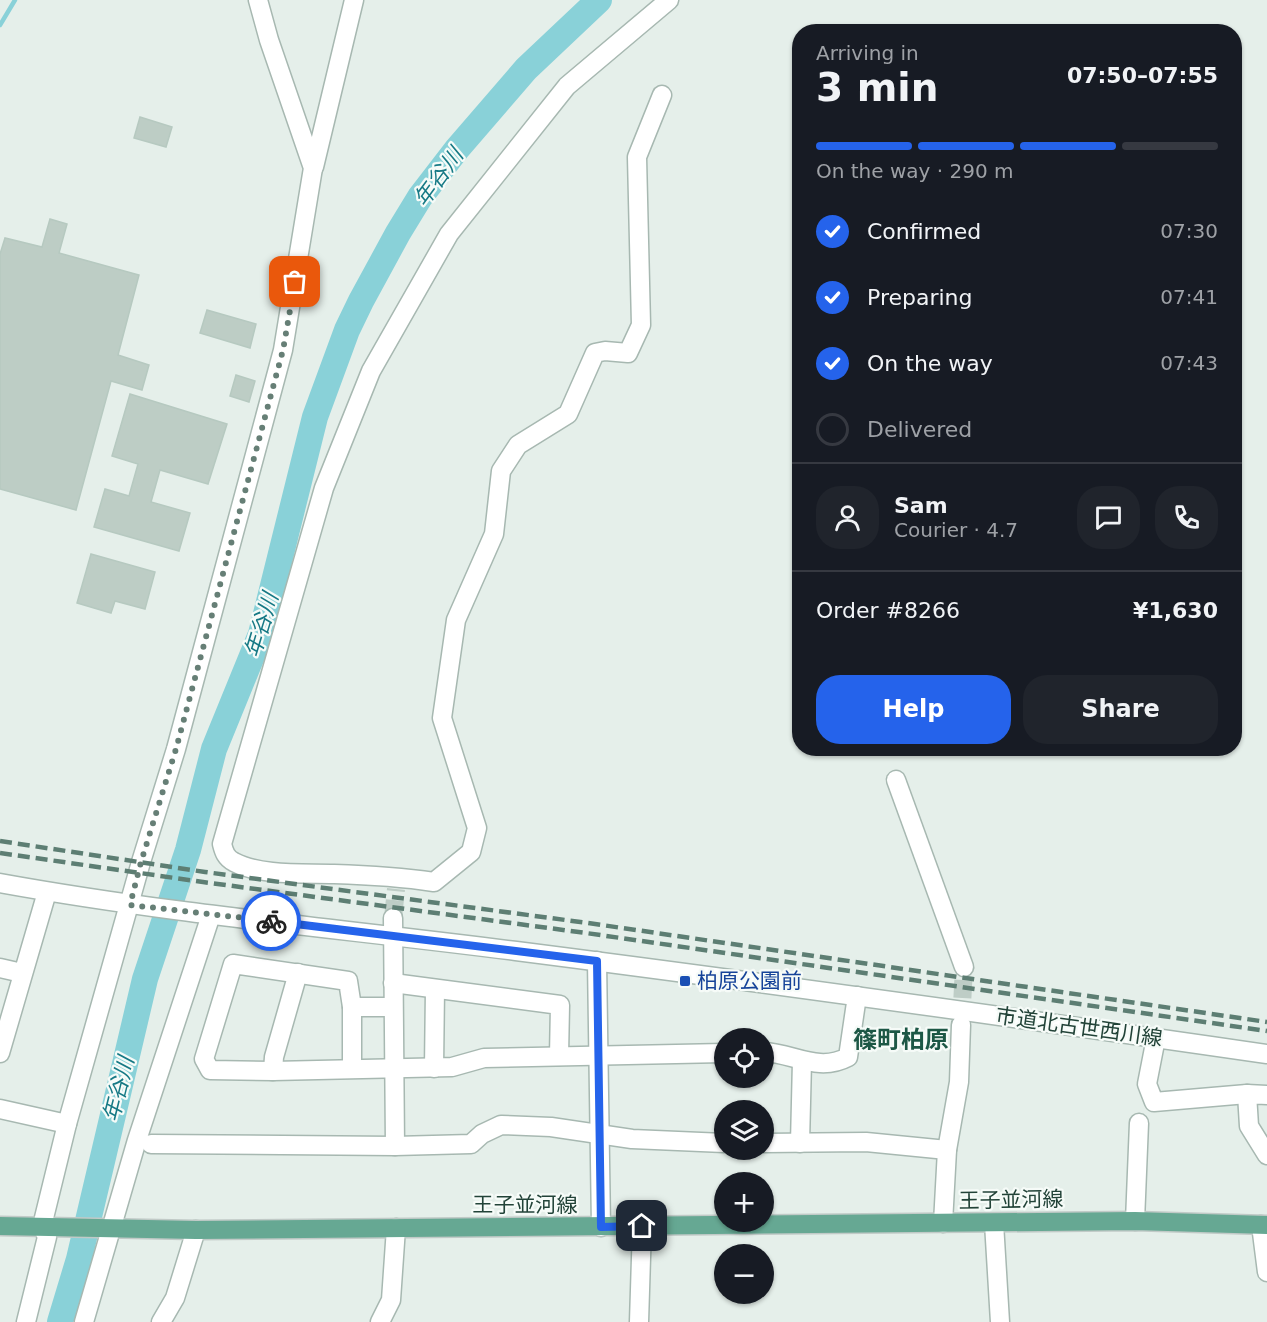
<!DOCTYPE html>
<html lang="en">
<head>
<meta charset="utf-8">
<style>
  body { margin:0; font-family:"DejaVu Sans","Noto Sans JP",sans-serif; background:#20242c; color:#f1f3f6; height:100vh; display:flex; flex-direction:column; font-size:22px; white-space:nowrap }
  * { box-sizing:border-box; margin:0 }
  p { font-size:20px; color:#9ea1a6 }
  .icon { flex:none; width:33px; height:33px; fill:none; stroke:currentColor; stroke-width:2; stroke-linecap:round; stroke-linejoin:round }
  .map { position:relative; flex:1; overflow:hidden }
  .drawer { position:absolute; left:792px; top:24px; width:450px; height:732px; display:flex; flex-direction:column; background:#171b24; border-radius:24px; box-shadow:0 2px 4px #0004 }
  .drawer>* { flex:none }
  .buttons { position:absolute; left:714px; top:1028px; display:grid; gap:12px }
  .buttons a { display:grid; place-items:center; width:60px; height:60px; border-radius:50%; background:#171b24; box-shadow:0 2px 4px #0004; font-size:30px }
  .pin { position:absolute; display:grid; place-items:center; width:51px; height:51px; color:#fff; margin:-26px; border-radius:12px; box-shadow:0 3px 9px #0006 }
  .courier { position:absolute; display:grid; place-items:center; width:60px; height:60px; margin:-30px; border:4px solid #2563eb; border-radius:50%; background:#fff; color:#222; box-shadow:0 2px 8px #0007 }
  .overview em { font-style:normal; font-weight:700 }
  .overview div { display:flex; flex-direction:column-reverse }
  .overview { display:flex; align-items:center; justify-content:space-between; height:102px; padding:0 24px }
  h1 { font-size:39px; font-weight:700; line-height:45px }
  .bar { display:grid; grid-template-columns:repeat(4,1fr); gap:9px 6px; align-content:center; height:72px; padding:0 24px }
  .bar i { height:8px; border-radius:4px; background:#363941 }
  .bar .current { background:#2563eb }
  .bar p { grid-column:span 4 }
  .line { display:flex; align-items:center; gap:15px; padding:0 24px; border-top:2px solid #363941 }
  .line div { flex:1 }
  .round { display:grid; place-items:center; flex:none; width:63px; height:63px; border-radius:24px; background:#20242c }
  ol { padding:0 24px; list-style:none }
  li { display:flex; align-items:center; gap:18px; height:66px }
  li p { margin-inline-start:auto }
  li .icon { padding:6px; border-radius:50%; background:#2563eb; color:#fff; stroke-width:4 }
  li:last-child { color:#9ea1a6 }
  li i { width:33px; height:33px; border:3px solid #363941; border-radius:50% }
  .button { display:flex; gap:12px; margin-top:auto; padding:12px 24px }
  .button a { flex:1; height:69px; border-radius:24px; background:#2563eb; color:#fff; font-size:24px; font-weight:700; line-height:69px; text-align:center }
  .button a+a { background:#20242c; color:#f1f3f6 }
  .map>svg:first-child { display:block }
</style>
</head>
<body>
<div class="map">
<svg width="1267" height="1322" viewBox="0 0 1267 1322">
  <rect width="100%" height="100%" fill="#e5efea"/>
  <g fill="none" stroke-linecap="round" stroke-linejoin="round">
    <polyline stroke="#89d1d8" stroke-width="4.5" points="0,25 15,0"/>
    <polyline stroke="#89d1d8" stroke-width="26" points="60,1322 79,1259 145,979 188,850 214,749 261,634 315,417 347,330 361,301 398,233 420,197 457,149 526,69 599,0"/>
  </g>
  <g fill="#bdcdc5" stroke="#b6c9c0" stroke-width="1.5">
    <polygon points="140,117 172,127 166,147 134,138"/>
    <polygon points="50,219 67,224 59,253 139,275 118,355 149,365 142,390 111,381 76,510 0,489 0,254 5,238 42,247"/>
    <polygon points="207,310 256,324 250,348 200,333"/>
    <polygon points="236,375 255,381 249,402 230,396"/>
    <polygon points="130,394 227,424 208,484 160,470 151,502 190,513 179,551 94,527 105,489 129,496 138,464 112,456"/>
    <polygon points="91,554 155,572 145,609 115,601 111,613 77,603"/>
  </g>
  <g fill="none" stroke-linecap="round" stroke-linejoin="round">
    <g stroke="#becdc6" stroke-width="18" stroke-dasharray="18 9" stroke-linecap="butt">
      <polyline points="393,918 396,889"/>
      <polyline points="961,1025 964,967"/>
    </g>
    <g stroke="#a7b8b1" stroke-width="21">
      <g id="minor">
        <path d="M662,95L637,157L641,325L628,353L605,351L595,353L568,414L518,445L501,471L494,534L456,620L442,718L477,828L471,852L434,882C401,877 368,875 334,874C304,873 260,876 234,862C226,858 224,852 222,844L324,488L371,371L449,234L567,86L669,0"/>
        <polyline points="314,167 354,0"/>
        <polyline points="896,780 964,967"/>
        <path d="M0,883C171,914 344,929 516,951C767,983 1017,1018 1267,1054"/>
        <polyline points="393,918 395,1146"/>
        <polyline points="597,961 601,1227"/>
        <polyline points="0,968 22,973"/>
        <polyline points="393,983 560,1005 559,1056"/>
        <polyline points="352,1007 348,981 233,964 204,1059 210,1070 273,1071 452,1067 484,1058 724,1053"/>
        <polyline points="1156,1038 1147,1084 1154,1102 1247,1094"/>
        <path d="M764,1052C793,1053 818,1073 848,1057L857,996"/>
        <polyline points="0,1053 47,892"/>
        <polyline points="352,1068 352,1007 393,1007"/>
        <polyline points="434,1068 435,989"/>
        <polyline points="273,1071 274,1057 298,973"/>
        <polyline points="1267,1095 1247,1094 1249,1126 1267,1155"/>
        <polyline points="0,1109 67,1124"/>
        <polyline points="764,1143 866,1142 947,1150"/>
        <polyline points="800,1143 802,1061"/>
        <polyline points="151,1144 395,1146 471,1144 482,1134 501,1125 551,1127 632,1139 724,1143"/>
        <polyline points="1135,1221 1139,1123"/>
        <polyline points="943,1223 947,1150 959,1082 961,1025"/>
        <polyline points="994,1223 1000,1322"/>
        <polyline points="1261,1225 1267,1272"/>
        <polyline points="26,1322 47,1237 42,1226 67,1124 141,862 176,749 283,350 313,168 269,40 258,0"/>
        <polyline points="84,1322 137,1140 211,915"/>
        <polyline points="161,1322 175,1298 196,1230"/>
        <polyline points="380,1322 391,1300 396,1228"/>
        <polyline points="639,1322 642,1226"/>
      </g>
    </g>
    <g stroke="#c1cac7" stroke-width="21">
      <polyline id="major" points="0,1226 196,1230 1135,1221 1267,1225"/>
    </g>
    <use href="#minor" stroke="#fff" stroke-width="18"/>
    <use href="#major" stroke="#66a893" stroke-width="18"/>
    <g stroke="#5d7e73" stroke-width="4.5" stroke-dasharray="12 6" stroke-linecap="butt">
      <polyline points="0,841 205,872 588,923 1267,1022"/>
      <polyline points="0,853 203,882 586,933 1267,1031"/>
    </g>
  </g>
  <g fill="none" stroke-linecap="round" stroke-linejoin="round">
    <polyline stroke="#667f76" stroke-width="6" stroke-dasharray="0 10.8" points="271,921 130,905 141,862 176,749 283,350 295,282"/>
    <polyline stroke="#2563eb" stroke-width="8" points="271,921 597,961 601,1227 642,1226"/>
  </g>
  <rect fill="#1a4fb4" stroke="#f6fbf8" stroke-width="2" x="679" y="975" width="12" height="12" rx="3"/>
  <g text-anchor="middle" stroke-width="4.5" stroke-linejoin="round" paint-order="stroke">
    <g font-size="21" fill="#164399" stroke="#f6fbf8" text-anchor="start">
      <text x="697" y="988">柏原公園前</text>
    </g>
    <g font-size="21" fill="#224338" stroke="#f6fbf8">
      <text transform="translate(1079 1027) rotate(8)" y="7">市道北古世西川線</text>
      <text transform="translate(1011 1200) rotate(-1)" y="7">王子並河線</text>
      <text x="525" y="1212">王子並河線</text>
    </g>
    <g font-size="22" font-style="italic" fill="#167985" stroke="#f6fbf8">
      <text transform="translate(438 177) rotate(-54)" y="8">年谷川</text>
      <text transform="translate(261 625) rotate(-73)" y="8">年谷川</text>
      <text transform="translate(118 1089) rotate(-76)" y="8">年谷川</text>
    </g>
    <g font-size="24" font-weight="bold" fill="#1c5745" stroke="#f6fbf8">
      <text x="901" y="1048">篠町柏原</text>
    </g>
  </g>
</svg>
<div class="buttons">
<a><svg class="icon" aria-label="locate" viewBox="0 0 24 24"><circle cx="12" cy="12" r="6"/><path d="M12 2v4M12 18v4M2 12h4M18 12h4"/></svg></a>
<a><svg class="icon" aria-label="layers" viewBox="0 0 24 24"><path d="M12 4l9 5-9 5-9-5zM3 14l9 5 9-5"/></svg></a>
<a>+</a>
<a>−</a>
</div>
<div class="pin" style="left:295px;top:282px;background:#ea580c"><svg class="icon" aria-label="bag" viewBox="0 0 24 24"><path d="M5 8h14l-1 12H6zM9 8a3 3 0 0 1 6 0"/></svg></div>
<div class="pin" style="left:642px;top:1226px;background:#1f2937"><svg class="icon" aria-label="home" viewBox="0 0 24 24"><path d="M3 11l9-7 9 7M6 9v11h12V9"/></svg></div>
<div class="courier" style="left:271px;top:921px"><svg class="icon" aria-label="bike" viewBox="0 0 24 24"><circle cx="6" cy="16" r="4"/><circle cx="18" cy="16" r="4"/><path d="M6 16l4-8h5l3 8M10 8l3 8H6M13 5h3"/></svg></div>
<section class="drawer">
<div class="overview"><div><h1>3 min</h1><p>Arriving in</p></div><em>07:50–07:55</em></div>
<div class="bar"><i class="current"></i><i class="current"></i><i class="current"></i><i></i><p>On the way · 290 m</p></div>
<ol>
<li><svg class="icon" aria-label="check" viewBox="0 0 24 24"><path d="M5 12l5 5 9-10"/></svg>Confirmed<p>07:30</p></li>
<li><svg class="icon" aria-label="check" viewBox="0 0 24 24"><path d="M5 12l5 5 9-10"/></svg>Preparing<p>07:41</p></li>
<li><svg class="icon" aria-label="check" viewBox="0 0 24 24"><path d="M5 12l5 5 9-10"/></svg>On the way<p>07:43</p></li>
<li><i></i>Delivered</li>
</ol>
<div class="line" style="height:108px"><a class="round"><svg class="icon" aria-label="person" viewBox="0 0 24 24"><circle cx="12" cy="8" r="4"/><path d="M4 21q1-7 8-7t8 7"/></svg></a><div><b>Sam</b><p>Courier · 4.7</p></div><a class="round"><svg class="icon" aria-label="chat" viewBox="0 0 24 24"><path d="M4 5h16v11H9l-5 4z"/></svg></a><a class="round"><svg class="icon" aria-label="phone" viewBox="0 0 24 24"><path d="M5 4h4l2 5-3 2q2 4 5 5l2-3 5 2v4C11 20 4 13 5 4z"/></svg></a></div>
<div class="line" style="height:78px"><div>Order #8266</div><b>¥1,630</b></div>
<div class="button"><a>Help</a><a>Share</a></div>
</section>
</div>
</body>
</html>
